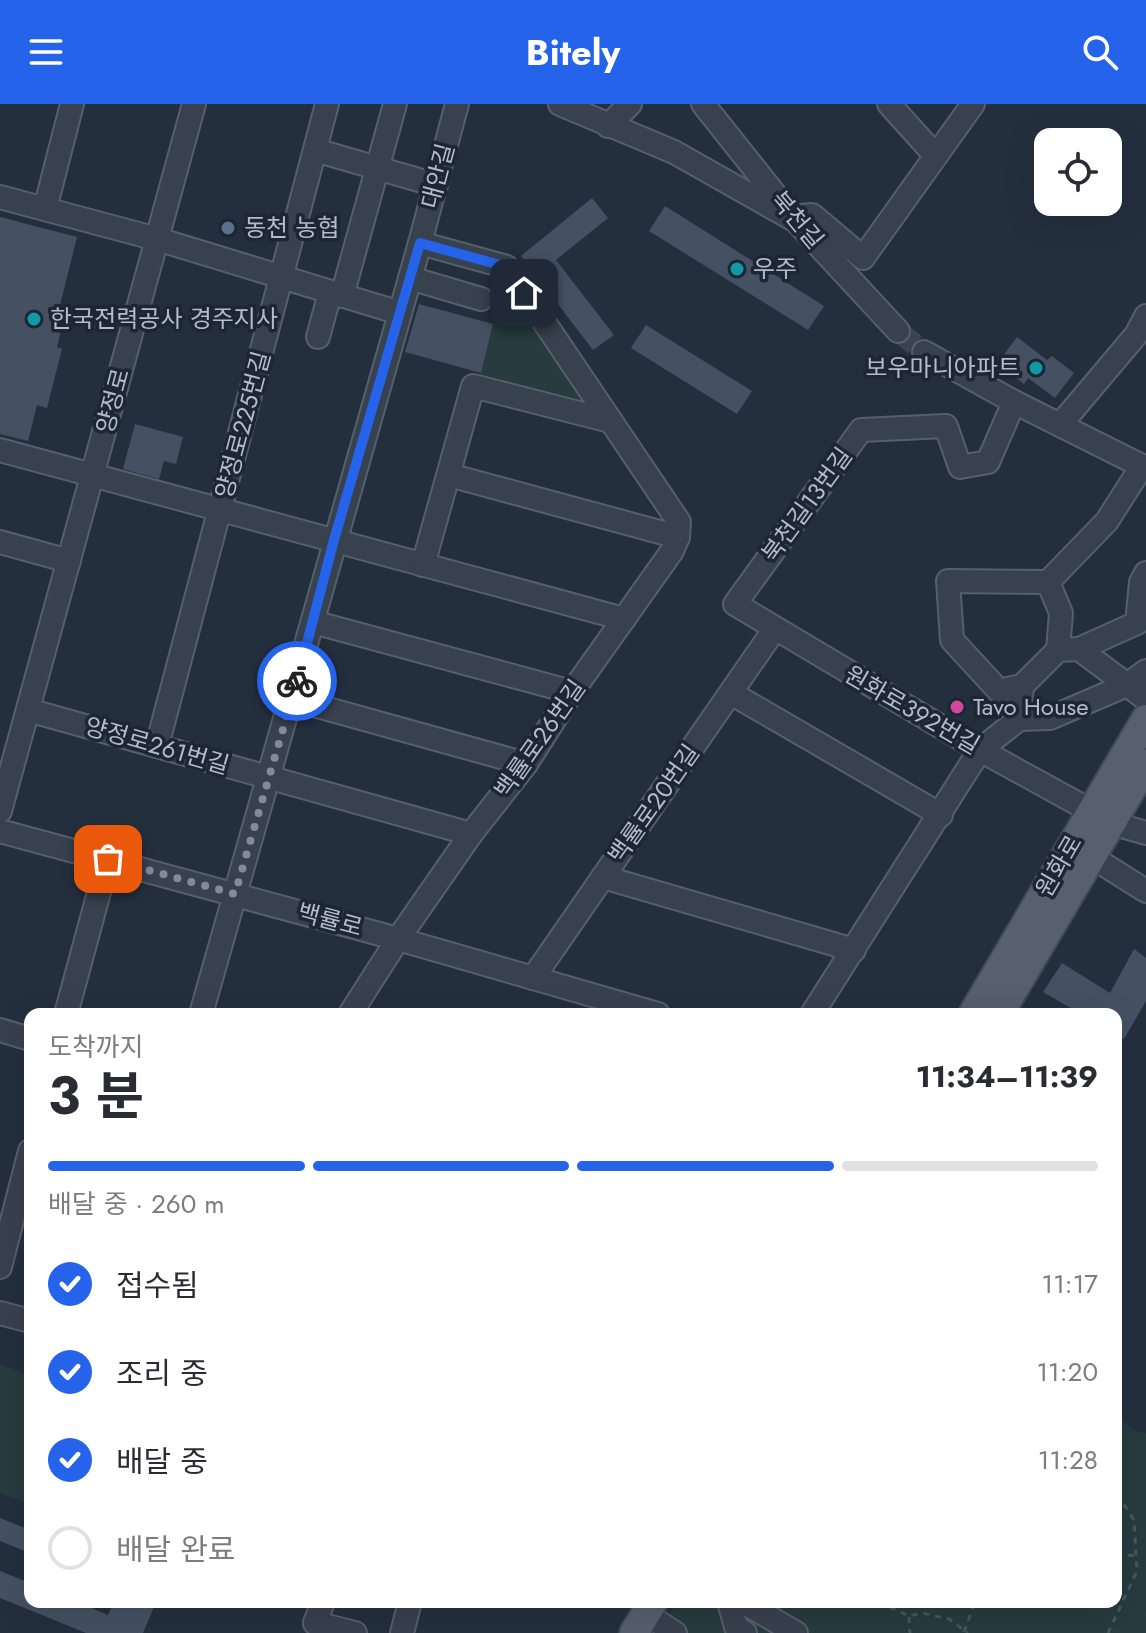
<!DOCTYPE html>
<html lang="ko">
<head>
<meta charset="utf-8">
<style>
  body { margin:0; font-family:Jost,"Noto Sans KR",sans-serif; background:#f2f2f3; color:#2b2b33; height:100vh; display:flex; flex-direction:column; font-size:30px; white-space:nowrap }
  * { box-sizing:border-box; margin:0 }
  p { font-size:26px; color:#7c7c81 }
  .icon { flex:none; width:44px; height:44px; fill:none; stroke:currentColor; stroke-width:2; stroke-linecap:round; stroke-linejoin:round }
  .map { position:relative; flex:1; overflow:hidden }
  .side { position:absolute; left:24px; top:904px; width:1098px; height:600px; display:flex; flex-direction:column; background:#fff; border-radius:16px; box-shadow:0 8px 32px #0002 }
  .side>* { flex:none }
  .buttons { position:absolute; left:1034px; top:24px; display:grid; gap:16px }
  .buttons a { display:grid; place-items:center; width:88px; height:88px; border-radius:16px; background:#fff; box-shadow:0 8px 32px #0002; font-size:40px }
  .pin { position:absolute; display:grid; place-items:center; width:68px; height:68px; color:#fff; margin:-34px; border-radius:16px; box-shadow:0 4px 12px #0006 }
  .courier { position:absolute; display:grid; place-items:center; width:80px; height:80px; margin:-40px; border:6px solid #2563eb; border-radius:50%; background:#fff; color:#222; box-shadow:0 2px 10px #0007 }
  .overview em { font-style:normal; font-weight:700 }
  .overview div { display:flex; flex-direction:column-reverse }
  .overview { display:flex; align-items:center; justify-content:space-between; height:136px; padding:0 24px }
  h1 { font-size:52px; font-weight:700; line-height:60px }
  .bar { display:grid; grid-template-columns:repeat(4,1fr); gap:12px 8px; align-content:center; height:96px; padding:0 24px }
  .bar i { height:10px; border-radius:6px; background:#e1e1e2 }
  .bar .current { background:#2563eb }
  .bar p { grid-column:span 4 }
  ol { padding:0 24px; list-style:none }
  li { display:flex; align-items:center; gap:24px; height:88px }
  li p { margin-inline-start:auto }
  li .icon { padding:8px; border-radius:50%; background:#2563eb; color:#fff; stroke-width:4 }
  li:last-child { color:#7c7c81 }
  li i { width:44px; height:44px; border:4px solid #e1e1e2; border-radius:50% }
  header { display:flex; justify-content:space-between; align-items:center; height:104px; padding:0 24px; background:#2563eb; color:#fff; font-size:36px; font-weight:700 }
  .map>svg:first-child { display:block }
</style>
</head>
<body>
<header><svg class="icon" aria-label="menu" viewBox="0 0 24 24"><path d="M4 6h16M4 12h16M4 18h16"/></svg>Bitely<svg class="icon" aria-label="search" viewBox="0 0 24 24"><circle cx="10" cy="10" r="6"/><path d="M15 15l6 6"/></svg></header>
<div class="map">
<svg width="1146" height="1529" viewBox="0 0 1146 1529">
  <rect width="100%" height="100%" fill="#242f3e"/>
  <g fill="#263c3f">
    <polygon points="501,189 509,189 596,314 479,274"/>
    <polygon points="0,1260 30,1271 30,1401 0,1389"/>
    <polygon points="1116,1313 1136,1327 1146,1329 1146,1529 659,1529 677,1498 1116,1498"/>
  </g>
  <g fill="#455162">
    <polygon points="592,94 608,114 556,156 614,231 593,246 521,152"/>
    <polygon points="665,102 824,202 808,226 649,127"/>
    <polygon points="0,113 77,133 60,201 67,203 57,243 62,245 47,304 37,301 28,337 0,330"/>
    <polygon points="419,200 493,220 481,269 405,248"/>
    <polygon points="646,221 752,287 737,310 631,244"/>
    <polygon points="1017,233 1047,256 1052,252 1074,269 1055,294 1028,274 1024,280 997,260"/>
    <polygon points="135,320 183,333 176,360 164,357 159,375 123,365"/>
    <polygon points="1134,845 1146,854 1146,897 1124,935 1116,931 1116,910 1081,910 1043,888 1062,859 1110,889"/>
    <polygon points="0,1414 30,1426 30,1449 0,1437"/>
    <polygon points="0,1467 30,1479 30,1498 77,1498 108,1511 114,1498 156,1498 143,1529 86,1529 0,1494"/>
  </g>
  <g fill="none" stroke-linecap="round" stroke-linejoin="round">
    <polyline stroke="#3a4453" stroke-width="22" stroke-dasharray="22 11" stroke-linecap="butt" points="898,227 924,248"/>
    <g stroke="#565f6c" stroke-width="26">
      <g id="minor">
        <polyline points="560,0 674,48 796,117 801,112 812,111 863,154 973,0"/>
        <polyline points="703,0 796,117 898,227"/>
        <polyline points="889,0 935,51"/>
        <polyline points="608,22 630,0"/>
        <polyline points="315,46 436,81"/>
        <polyline points="0,93 157,135 400,209"/>
        <polyline points="45,105 72,0"/>
        <polyline points="410,174 481,195"/>
        <polyline points="342,192 395,0"/>
        <polyline points="318,233 330,189"/>
        <polyline points="924,248 1014,298 1146,364"/>
        <polyline points="1014,298 988,358 960,363 946,322 861,326 735,500 980,646 1091,707"/>
        <polyline points="1060,321 1136,231 1146,212"/>
        <polyline points="0,346 624,515"/>
        <polyline points="449,371 678,433"/>
        <polyline points="0,438 69,457"/>
        <polyline points="423,461 473,282 610,317"/>
        <polyline points="313,518 572,588"/>
        <polyline points="1079,545 1137,519 1141,478 1146,469"/>
        <polyline points="1058,546 1061,509 1048,478 1107,417 1142,362"/>
        <polyline points="1022,582 999,587 952,536 948,477 1048,478"/>
        <polyline points="731,589 941,711"/>
        <polyline points="292,595 526,660"/>
        <polyline points="28,606 471,730"/>
        <polyline points="1019,615 1022,582 1058,546 1079,545 1146,595"/>
        <polyline points="1019,615 1050,614 1127,581 1146,567"/>
        <polyline points="157,642 327,0"/>
        <polyline points="0,707 194,0"/>
        <polyline points="1111,719 1146,729"/>
        <polyline points="0,727 398,835 658,910"/>
        <polyline points="1092,753 1146,787"/>
        <polyline points="603,773 854,846"/>
        <polyline points="533,874 774,526"/>
        <polyline points="66,910 108,755"/>
        <polyline points="201,910 420,139 457,0"/>
        <polyline points="350,910 398,835 471,730 526,660 572,588 672,447 678,433 679,418 507,163 420,139"/>
        <polyline points="812,910 980,646 1019,615"/>
        <polyline points="0,926 30,935"/>
        <polyline points="0,1163 30,1047"/>
        <polyline points="0,1209 30,1217"/>
        <polyline points="729,1498 736,1523 745,1529"/>
        <polyline points="743,1498 796,1529"/>
        <polyline points="646,1510 675,1529"/>
        <polyline points="315,1519 355,1529"/>
        <polyline points="315,1519 323,1498"/>
        <polyline points="402,1529 410,1498"/>
      </g>
    </g>
    <g stroke="#414a57" stroke-width="32">
      <g id="major">
        <polyline points="973,910 1146,615"/>
        <polyline points="999,910 1146,660"/>
        <polyline points="634,1529 653,1498"/>
      </g>
    </g>
    <g stroke="#44595c" stroke-width="3" stroke-dasharray="6 6" stroke-linecap="butt">
      <polyline points="1116,1450 1136,1452"/>
      <polyline points="879,1498 909,1512 922,1509 949,1515 968,1529"/>
      <polyline points="909,1513 910,1529"/>
      <polyline points="964,1528 975,1498"/>
      <polyline points="1108,1529 1137,1467 1134,1416 1116,1388"/>
    </g>
    <use href="#minor" stroke="#38414e" stroke-width="22"/>
    <use href="#major" stroke="#56606e" stroke-width="28"/>
  </g>
  <g fill="none" stroke-linecap="round" stroke-linejoin="round">
    <polyline stroke="#828b98" stroke-width="8" stroke-dasharray="0 14.4" points="108,755 235,790 297,577"/>
    <polyline stroke="#2563eb" stroke-width="10" points="297,577 334,436 420,139 507,163 524,189"/>
  </g>
  <circle fill="#5c6f8a" stroke="#1d2633" stroke-width="3" cx="228" cy="124" r="8"/>
  <g fill="#0f9aa8" stroke="#1d2633" stroke-width="3">
    <circle cx="737" cy="165" r="8"/>
    <circle cx="34" cy="215" r="8"/>
    <circle cx="1036" cy="264" r="8"/>
  </g>
  <circle fill="#d1479c" stroke="#1d2633" stroke-width="3" cx="957" cy="603" r="8"/>
  <g text-anchor="middle" stroke-width="7" stroke-linejoin="round" paint-order="stroke">
    <g font-size="24" fill="#b4bcc9" stroke="#1d2633">
      <text transform="translate(438 72) rotate(-75)" y="8">대안길</text>
      <text transform="translate(797 116) rotate(50)" y="8">북천길</text>
      <text transform="translate(113 297) rotate(-75)" y="8">양정로</text>
      <text transform="translate(243 321) rotate(-75)" y="8">양정로225번길</text>
      <text transform="translate(807 401) rotate(-54)" y="8">북천길13번길</text>
      <text transform="translate(912 606) rotate(30)" y="8">원화로392번길</text>
      <text transform="translate(540 635) rotate(-55)" y="8">백률로26번길</text>
      <text transform="translate(157 642) rotate(16)" y="8">양정로261번길</text>
      <text transform="translate(654 700) rotate(-55)" y="8">백률로20번길</text>
      <text transform="translate(1059 762) rotate(-60)" y="8">원화로</text>
      <text transform="translate(330 816) rotate(15)" y="8">백률로</text>
    </g>
    <g font-size="24" fill="#b4bcc9" stroke="#1d2633" text-anchor="start">
      <text x="244" y="132">동천 농협</text>
      <text x="753" y="173">우주</text>
      <text x="50" y="223">한국전력공사 경주지사</text>
      <text x="1020" y="272" text-anchor="end">보우마니아파트</text>
      <text x="973" y="611">Tavo House</text>
    </g>
  </g>
</svg>
<div class="buttons">
<a><svg class="icon" aria-label="locate" viewBox="0 0 24 24"><circle cx="12" cy="12" r="6"/><path d="M12 2v4M12 18v4M2 12h4M18 12h4"/></svg></a>
</div>
<div class="pin" style="left:108px;top:755px;background:#ea580c"><svg class="icon" aria-label="bag" viewBox="0 0 24 24"><path d="M5 8h14l-1 12H6zM9 8a3 3 0 0 1 6 0"/></svg></div>
<div class="pin" style="left:524px;top:189px;background:#1f2937"><svg class="icon" aria-label="home" viewBox="0 0 24 24"><path d="M3 11l9-7 9 7M6 9v11h12V9"/></svg></div>
<div class="courier" style="left:297px;top:577px"><svg class="icon" aria-label="bike" viewBox="0 0 24 24"><circle cx="6" cy="16" r="4"/><circle cx="18" cy="16" r="4"/><path d="M6 16l4-8h5l3 8M10 8l3 8H6M13 5h3"/></svg></div>
<section class="side">
<div class="overview"><div><h1>3 분</h1><p>도착까지</p></div><em>11:34–11:39</em></div>
<div class="bar"><i class="current"></i><i class="current"></i><i class="current"></i><i></i><p>배달 중 · 260 m</p></div>
<ol>
<li><svg class="icon" aria-label="check" viewBox="0 0 24 24"><path d="M5 12l5 5 9-10"/></svg>접수됨<p>11:17</p></li>
<li><svg class="icon" aria-label="check" viewBox="0 0 24 24"><path d="M5 12l5 5 9-10"/></svg>조리 중<p>11:20</p></li>
<li><svg class="icon" aria-label="check" viewBox="0 0 24 24"><path d="M5 12l5 5 9-10"/></svg>배달 중<p>11:28</p></li>
<li><i></i>배달 완료</li>
</ol>
</section>
</div>
</body>
</html>
